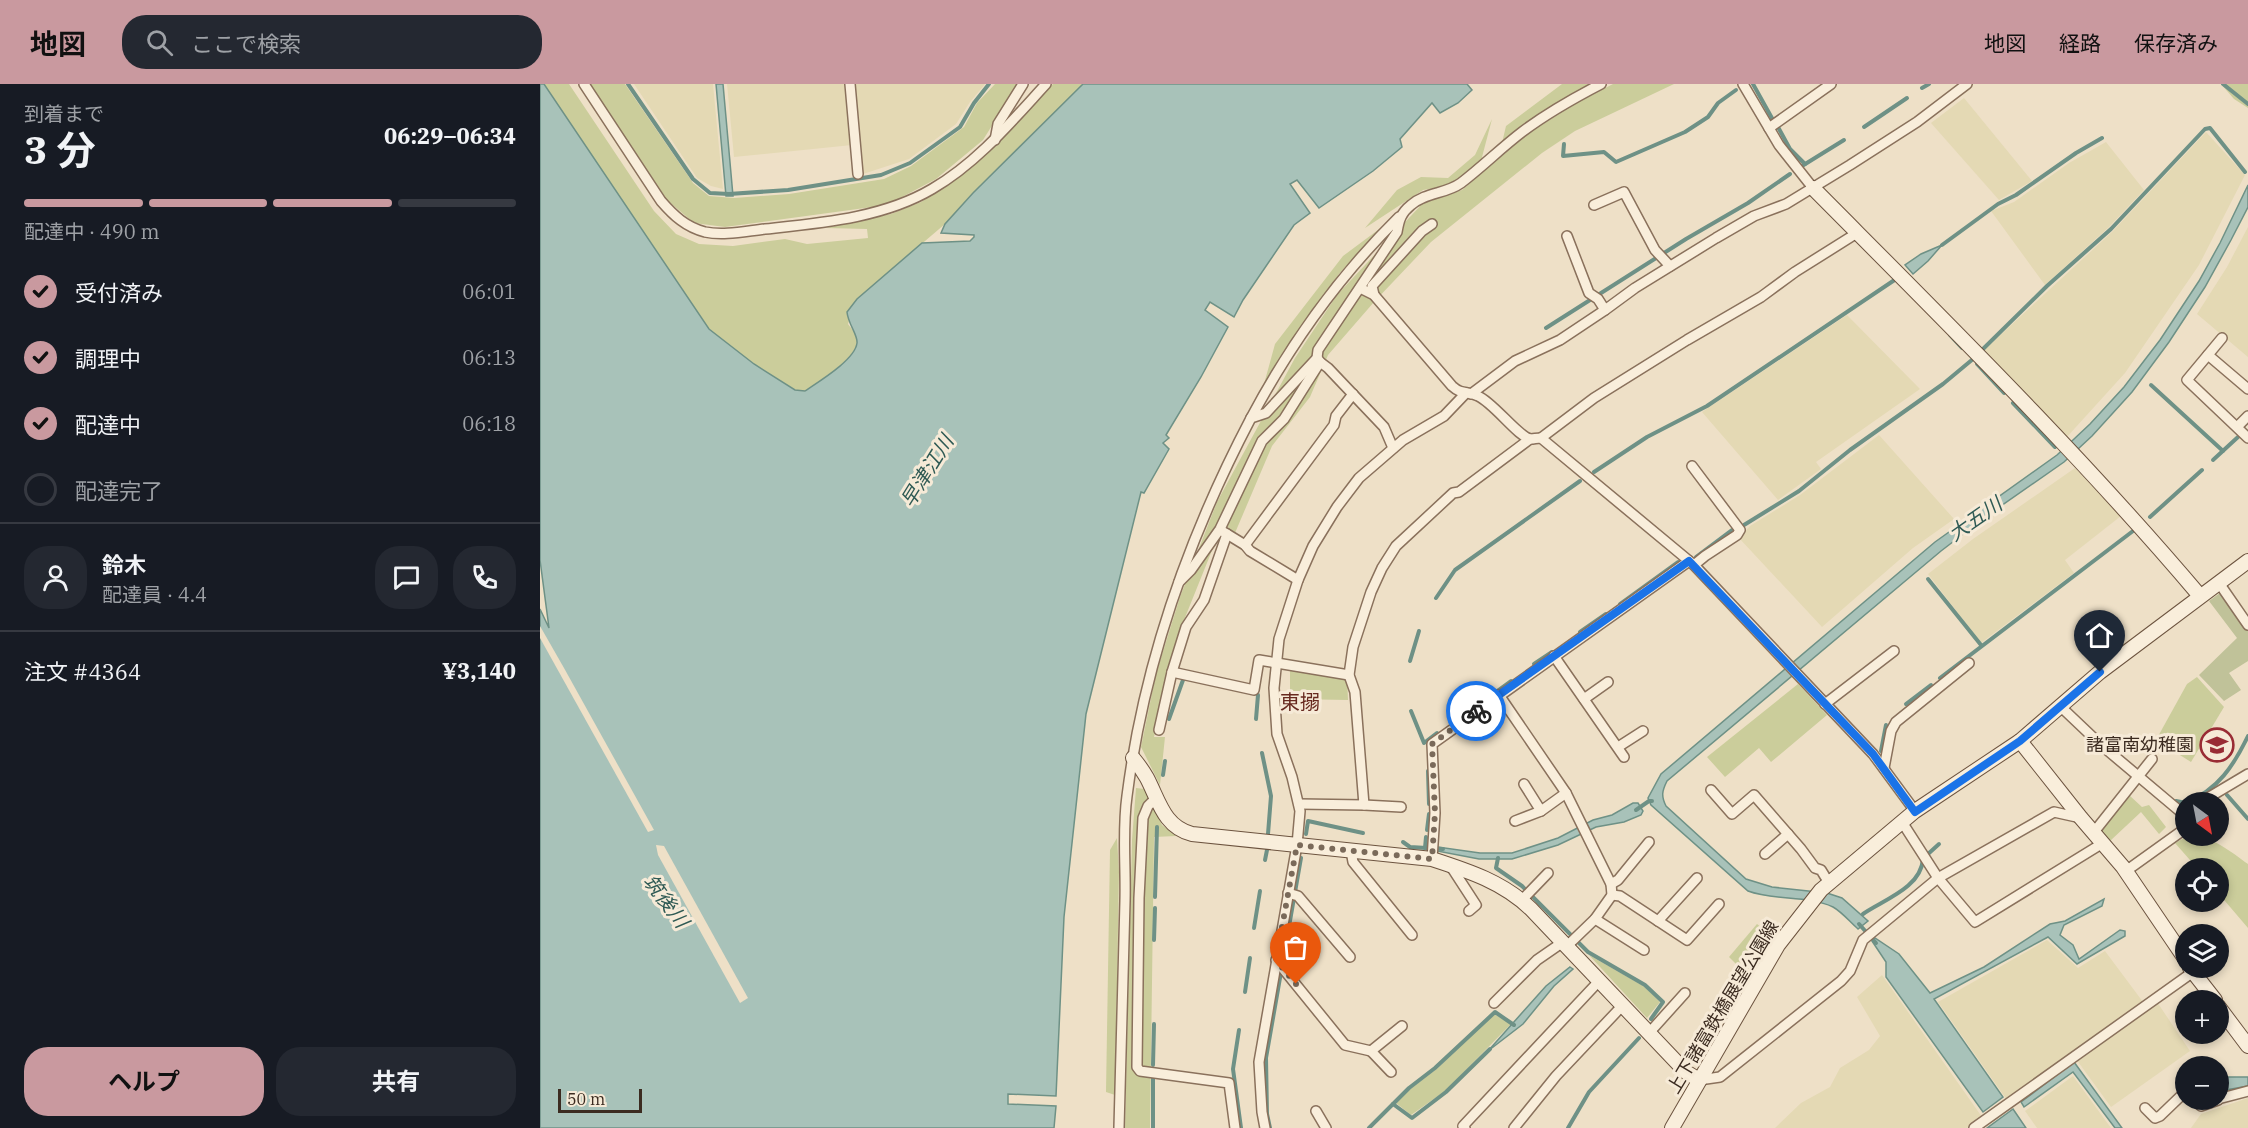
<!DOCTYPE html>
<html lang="ja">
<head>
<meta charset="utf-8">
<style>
  body { margin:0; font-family:"IBM Plex Serif","Noto Sans JP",serif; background:#242831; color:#f1f3f6; height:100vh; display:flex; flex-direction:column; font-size:22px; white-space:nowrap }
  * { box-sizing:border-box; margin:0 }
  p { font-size:20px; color:#9ea1a6 }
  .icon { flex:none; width:33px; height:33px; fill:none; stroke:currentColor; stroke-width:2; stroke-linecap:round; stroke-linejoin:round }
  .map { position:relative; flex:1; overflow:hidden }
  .details { display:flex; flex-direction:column; background:#171b24; width:540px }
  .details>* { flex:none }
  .needle { width:39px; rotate:148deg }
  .controls { position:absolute; left:1635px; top:708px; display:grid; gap:12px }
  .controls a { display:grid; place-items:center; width:54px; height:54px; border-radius:50%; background:#171b24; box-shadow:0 3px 9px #0003; font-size:30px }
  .scale { position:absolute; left:18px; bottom:15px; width:84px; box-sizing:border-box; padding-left:6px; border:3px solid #3b2b20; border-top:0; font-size:16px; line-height:21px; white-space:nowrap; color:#3b2b20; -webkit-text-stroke:4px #f6ead7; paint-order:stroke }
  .pin { position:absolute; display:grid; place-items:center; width:51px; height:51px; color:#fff; margin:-62px -26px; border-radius:50% 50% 50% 0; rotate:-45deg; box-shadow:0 0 6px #0007 }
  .pin .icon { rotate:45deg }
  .courier { position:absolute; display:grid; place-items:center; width:60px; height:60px; margin:-30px; border:4px solid #1a73e8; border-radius:50%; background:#fff; color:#222; box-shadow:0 2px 8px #0007 }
  .head em { font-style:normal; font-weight:700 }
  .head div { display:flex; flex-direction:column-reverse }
  .head { display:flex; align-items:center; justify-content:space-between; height:102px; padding:0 24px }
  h1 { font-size:39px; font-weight:700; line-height:45px }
  .bar { display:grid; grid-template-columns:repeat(4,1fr); gap:9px 6px; align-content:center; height:72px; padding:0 24px }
  .bar i { height:8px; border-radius:4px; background:#363941 }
  .bar .on { background:#c9999f }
  .bar p { grid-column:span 4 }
  .line { display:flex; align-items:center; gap:15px; padding:0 24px; border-top:2px solid #363941 }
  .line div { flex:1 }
  .round { display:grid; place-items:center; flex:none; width:63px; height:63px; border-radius:24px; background:#242831 }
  ol { padding:0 24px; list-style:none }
  li { display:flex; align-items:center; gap:18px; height:66px }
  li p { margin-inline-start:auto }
  li .icon { padding:6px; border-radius:50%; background:#c9999f; color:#111; stroke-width:4 }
  li:last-child { color:#9ea1a6 }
  li i { width:33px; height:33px; border:3px solid #363941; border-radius:50% }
  .primary-button { display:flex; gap:12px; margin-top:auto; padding:12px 24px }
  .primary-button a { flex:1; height:69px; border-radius:24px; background:#c9999f; color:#111; font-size:24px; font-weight:700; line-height:69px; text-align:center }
  .primary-button a+a { background:#242831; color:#f1f3f6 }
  header { display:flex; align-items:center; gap:36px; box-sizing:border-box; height:84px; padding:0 30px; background:#c9999f; color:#111 }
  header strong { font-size:28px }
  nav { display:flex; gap:33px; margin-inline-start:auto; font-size:21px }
  .search { width:420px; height:54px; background:#242831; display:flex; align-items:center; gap:15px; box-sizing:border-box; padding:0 21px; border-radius:24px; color:#9ea1a6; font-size:22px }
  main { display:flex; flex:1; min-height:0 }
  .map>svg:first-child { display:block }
</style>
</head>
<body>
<header>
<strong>地図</strong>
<div class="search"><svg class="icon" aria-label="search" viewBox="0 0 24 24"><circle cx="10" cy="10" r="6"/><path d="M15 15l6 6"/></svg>ここで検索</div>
<nav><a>地図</a><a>経路</a><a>保存済み</a></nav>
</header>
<main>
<section class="details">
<div class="head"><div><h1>3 分</h1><p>到着まで</p></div><em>06:29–06:34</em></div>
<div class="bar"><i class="on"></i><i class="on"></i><i class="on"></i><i></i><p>配達中 · 490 m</p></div>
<ol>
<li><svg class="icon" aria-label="check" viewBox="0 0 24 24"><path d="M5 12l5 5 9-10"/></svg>受付済み<p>06:01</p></li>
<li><svg class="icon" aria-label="check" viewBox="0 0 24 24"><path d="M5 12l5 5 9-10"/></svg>調理中<p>06:13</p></li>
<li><svg class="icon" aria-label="check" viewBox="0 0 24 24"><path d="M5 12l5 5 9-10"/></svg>配達中<p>06:18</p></li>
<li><i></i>配達完了</li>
</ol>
<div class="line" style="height:108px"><a class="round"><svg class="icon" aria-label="person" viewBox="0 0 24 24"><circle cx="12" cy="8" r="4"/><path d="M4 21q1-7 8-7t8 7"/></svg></a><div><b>鈴木</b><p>配達員 · 4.4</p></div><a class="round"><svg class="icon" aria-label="chat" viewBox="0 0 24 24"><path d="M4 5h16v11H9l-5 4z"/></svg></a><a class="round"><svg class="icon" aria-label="phone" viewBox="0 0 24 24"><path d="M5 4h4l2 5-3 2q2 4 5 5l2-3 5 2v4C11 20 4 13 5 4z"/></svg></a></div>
<div class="line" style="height:78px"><div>注文 #4364</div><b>¥3,140</b></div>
<div class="primary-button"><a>ヘルプ</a><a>共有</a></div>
</section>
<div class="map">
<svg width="1708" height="1044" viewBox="0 0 1708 1044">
  <rect width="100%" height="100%" fill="#eee0c7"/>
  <g fill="#e4d9b4">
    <polygon points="94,0 173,0 183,105 171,102 157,94"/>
    <polygon points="187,0 306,0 312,61 194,73"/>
    <polygon points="314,0 445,0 430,18 416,40 369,75 323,90"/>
    <polygon points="1424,14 1492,97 1459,116 1391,39"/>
    <polygon points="1666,48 1705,91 1659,181 1585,289 1526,354 1444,266 1573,147"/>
    <polygon points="1566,58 1604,106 1568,144 1505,201 1451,127 1474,118 1529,79"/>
    <polygon points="1708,143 1708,273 1657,230 1687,183"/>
    <polygon points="1307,231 1380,305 1276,378 1281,385 1238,416 1162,328"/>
    <polygon points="1339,351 1414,435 1373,464 1282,543 1199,454 1210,442 1260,411"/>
    <polygon points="1535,384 1581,432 1525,476 1534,489 1441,559 1388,490 1433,455"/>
    <polygon points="1507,856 1538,884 1565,867 1603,918 1467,1016 1398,918"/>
    <polygon points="1342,891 1442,1033 1427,1044 1235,1044 1261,1019 1290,1003 1300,984 1329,966 1340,952 1317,913"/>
    <polygon points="1617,918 1650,967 1571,1023 1536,975"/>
    <polygon points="1533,992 1571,1044 1497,1044 1485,1027"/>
    <polygon points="1708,1014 1708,1044 1651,1044 1661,1030"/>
  </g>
  <g fill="#cbcd9b">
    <path d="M4,0H29L114,127L136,150L159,160L193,162L245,155L267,160L328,154L327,145L286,144L351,130L381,118L413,97L458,58L513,0H543L433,109L405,140L317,215L308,240C312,245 316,250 317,257C317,274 278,298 265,307L255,306L214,280L169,245Z"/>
    <polygon points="50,0 85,0 153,99 169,112 194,114 249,110 344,95 371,82 424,43 437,19 455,0 478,0 443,56 396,95 347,121 185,143 154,139 127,116"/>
    <polygon points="1022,0 1049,0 982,42 962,59 966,42"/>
    <polygon points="1073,0 1134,0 1035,47 1002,69 891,158 834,218 788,271 770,313 732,362 695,449 679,436 670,452 675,459 640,546 614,653 625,653 620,701 601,663 616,590 640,513 677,418 755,274 797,211 883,119 922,106 989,49 1036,19"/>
    <polygon points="1681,0 1708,0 1708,24 1694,15"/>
    <polygon points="952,35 941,77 913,101 883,106 825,144 857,106 881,93 908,94 935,71"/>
    <polygon points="842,143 799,190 724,300 735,260 803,172"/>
    <polygon points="750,584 807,592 808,616 750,615"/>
    <polygon points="1657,593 1684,623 1651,678 1616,656 1647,600"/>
    <polygon points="1258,600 1287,631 1231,678 1219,664 1185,693 1167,673"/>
    <polygon points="596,704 605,705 622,741 636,752 614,753 610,1044 585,1044 592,756"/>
    <polygon points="1589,711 1602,723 1609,721 1626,743 1619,750 1601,728 1570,757 1562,746"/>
    <path d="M1648,752C1671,751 1690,767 1708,780V844L1679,810L1678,784H1657L1635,759Z"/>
    <polygon points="577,754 579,788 575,1011 566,1008 570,766"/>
    <polygon points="1217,840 1234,854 1210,894 1189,873"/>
    <polygon points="1049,871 1105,903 1120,918 1107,934"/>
    <polygon points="954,930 971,940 905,1007 871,1031 856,1019 869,1006 898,984"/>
  </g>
  <polygon fill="#c0c299" points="1680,509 1708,547 1708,577 1689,589 1701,606 1684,617 1659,591 1697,554 1669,517"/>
  <g fill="#a8c2b9" stroke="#6e9186" stroke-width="1.5">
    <path d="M0,0H4L169,245L214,280L255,306L265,307C278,298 315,276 317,259C318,251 308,240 307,228L317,215L382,159L430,157L434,153V151L401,149L405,140L433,109L543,0H927L932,6L918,19L900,29L892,19L860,55L862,63L833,87L779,124L757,96L750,100L770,129L754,141L703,216L694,233L670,218L665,226L688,243L661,293L626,351L629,354L623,359L629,365L604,409L601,408L546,630L524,833L516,1012L468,1010V1020L516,1022L514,1044H0V525L9,544L0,476Z"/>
    <polygon points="176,0 183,0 193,112 186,112"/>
    <path d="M1708,101V123L1691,156L1665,203L1629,258L1592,308L1552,352L1524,378L1448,431L1401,467L1127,697C1122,707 1121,712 1126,722L1206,795L1232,803L1287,809L1302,814L1328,837L1318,845C1310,838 1302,828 1293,823C1268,811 1234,817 1208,807L1111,721L1108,714L1121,690L1395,458L1517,371L1550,340L1584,303L1620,256L1659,197L1680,159Z"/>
    <polygon points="1402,161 1388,177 1373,190 1365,181 1381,170"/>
    <polygon points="1093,719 1098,719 1103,727 1101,731 1084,738 1056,743 1018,761 972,775 939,775 897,767 898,763 940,769 972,769 1018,754 1053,736 1072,731"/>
    <polygon points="1564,815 1562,822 1524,841 1520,851 1533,861 1539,875 1580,846 1585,847 1585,852 1537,880 1508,853 1394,915 1463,1013 1443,1028 1346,893 1346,878 1332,857 1335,854 1359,870 1390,909 1444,883 1510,840 1525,837"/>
    <polygon points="1030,883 1033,885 1014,902 983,940 948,967 1006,902"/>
    <polygon points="1534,978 1582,1044 1575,1044 1533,988 1484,1023 1481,1018"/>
    <polygon points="1682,993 1708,993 1708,1002 1686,1006 1679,1010 1679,995"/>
    <polygon points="1473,1025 1486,1044 1447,1044"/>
  </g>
  <g fill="#eee0c7">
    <polygon points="0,542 24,584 114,746 108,748 0,554"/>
    <polygon points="116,761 124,762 208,914 200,919 118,771"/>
  </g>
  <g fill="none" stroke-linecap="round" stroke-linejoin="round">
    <g stroke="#6e9186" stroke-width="4">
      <polyline points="88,0 153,95 170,109 189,110 248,106 341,91 370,79 420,43 434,19 449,0"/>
      <polyline points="1213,0 1233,36"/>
      <polyline points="1683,0 1708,20"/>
      <polyline points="1382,4 1389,0"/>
      <polyline points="1238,43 1250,65 1265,80"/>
      <polyline points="1324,43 1367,14"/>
      <polyline points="1024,60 1023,72 1064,68 1076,78 1145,48 1168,33 1178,19 1196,6"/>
      <polyline points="1262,82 1304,56"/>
      <polyline points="1402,161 1458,120 1476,111 1536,69 1562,54"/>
      <polyline points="1006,244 1146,155 1208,119 1250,90"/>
      <polyline points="1410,251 1422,264"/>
      <polyline points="1443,265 1507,202 1571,145 1665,45 1670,44 1705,88"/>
      <polyline points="1437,280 1464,309"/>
      <polyline points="1611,301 1683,367"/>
      <polyline points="1473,319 1515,363"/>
      <polyline points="1673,376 1698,353"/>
      <polyline points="1054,388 1107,353 1167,322 1356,195"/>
      <polyline points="1610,433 1662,386"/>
      <polyline points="1204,441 1259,407 1310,366 1403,300 1433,275"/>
      <polyline points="1156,473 1192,446"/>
      <polyline points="1388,495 1441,561"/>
      <polyline points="896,514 915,486 1040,397"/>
      <polyline points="1080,520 1138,478"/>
      <polyline points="1040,548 1066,530"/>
      <polyline points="870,577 879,547"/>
      <polyline points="994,580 1012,568"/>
      <polyline points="1400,594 1593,447"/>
      <polyline points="949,613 971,597"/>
      <polyline points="1366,620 1391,601"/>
      <polyline points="871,627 884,659 897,649"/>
      <polyline points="922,632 932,624"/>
      <polyline points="629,635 643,596"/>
      <polyline points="716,635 718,611"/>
      <polyline points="1341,667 1346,641"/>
      <polyline points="722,669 731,712 728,750"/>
      <polyline points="888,687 889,720"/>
      <polyline points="623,691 625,677"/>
      <polyline points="1687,711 1708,735"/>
      <polyline points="1636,717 1646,719"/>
      <path d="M1647,718C1678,706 1694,681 1708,652"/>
      <polyline points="1096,726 1109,717 1112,717"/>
      <polyline points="887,746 889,730"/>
      <polyline points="766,750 768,737 823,749"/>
      <polyline points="863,758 870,763 903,765"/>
      <polyline points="885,764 886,753"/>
      <polyline points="1388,770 1399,760"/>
      <polyline points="958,774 956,784 982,802 1048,868 1105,901 1123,918 1111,935"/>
      <polyline points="725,776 727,766"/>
      <polyline points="615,813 617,743"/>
      <path d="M1323,830C1343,816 1381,804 1383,775"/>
      <polyline points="1319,840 1336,859"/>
      <polyline points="714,844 720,807"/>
      <polyline points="614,856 615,824"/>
      <polyline points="705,908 710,874"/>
      <polyline points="699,946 693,985 701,1044"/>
      <polyline points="613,981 614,940"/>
      <polyline points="853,1020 869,1004 895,984 955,928 974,941"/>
      <polyline points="613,1044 613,994"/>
      <polyline points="730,1044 727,1030 726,974 761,774"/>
      <polyline points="829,1044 853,1020 872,1034 906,1008 950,965"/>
      <polyline points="1028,1044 1049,1008 1099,954"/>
    </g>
    <g stroke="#8a715c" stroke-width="12">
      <g id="street">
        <path d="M44,0L121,117C134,132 146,143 165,148C184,152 206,147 225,145C281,139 343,134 392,105C437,79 472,37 506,0"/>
        <polyline points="310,0 318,90"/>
        <polyline points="1203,0 1239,61 1273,104"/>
        <polyline points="1229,44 1291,0"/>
        <polyline points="455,56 458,40 483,0"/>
        <polyline points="1054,121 1084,108 1115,166 1130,182"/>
        <polyline points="1027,152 1049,209 1058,215 1065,226"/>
        <path d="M820,204L834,211L912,302C923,312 927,306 938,312C954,319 979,354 991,355C994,355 997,354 1001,354L1154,481L1333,670L1375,727"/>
        <polyline points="834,211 832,202 882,147 892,140"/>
        <polyline points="1682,254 1647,296 1708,354"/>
        <polyline points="1668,271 1708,305"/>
        <polyline points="780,278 788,284 844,343 853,364"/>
        <polyline points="931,310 975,277 1020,256 1065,226 1095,204 1176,154 1214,132 1246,120 1310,81 1377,38 1427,0"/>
        <path d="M711,334C750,261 800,191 859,133"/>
        <polyline points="1698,342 1708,332"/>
        <polyline points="1001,354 1054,314 1147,256 1221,213 1255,188 1317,149"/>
        <polyline points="1152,382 1200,446 1197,451 1165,472 1154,481"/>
        <polyline points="682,447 705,461 710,467 758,496"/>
        <polyline points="705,461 794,341 796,332 813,310"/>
        <polyline points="639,498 651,486 680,445 722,357 744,335 780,278 777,274"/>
        <polyline points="1679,499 1708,541"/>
        <polyline points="1014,572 1084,673"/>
        <polyline points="632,588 714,606 719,576 809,591"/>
        <polyline points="959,611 1026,709 1071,800 1072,811 1055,835 1027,862"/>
        <polyline points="1044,615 1068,598"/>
        <polyline points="1285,620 1354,567"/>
        <polyline points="1520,622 1560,660 1642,729 1646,728"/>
        <polyline points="619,646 632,588 646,543 664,516 687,450"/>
        <polyline points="1078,663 1103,647"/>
        <polyline points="1344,684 1351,647 1356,638 1429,579"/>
        <polyline points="984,700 1001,727"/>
        <polyline points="1171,706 1192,730 1214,711 1261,765 1275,784 1281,786 1289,799"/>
        <polyline points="616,714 608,722 603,734 599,814 597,983 600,987 689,999 695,1044"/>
        <polyline points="1661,718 1708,690"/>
        <polyline points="759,720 824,721 815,608 809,591 813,563 831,508 842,484 856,462 913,409 919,408 990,355"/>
        <polyline points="824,721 861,723"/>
        <polyline points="975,737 1001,727 1026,709"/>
        <polyline points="1362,738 1398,794 1435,838 1563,759"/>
        <polyline points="1554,748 1612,675"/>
        <polyline points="811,767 813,778 872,851"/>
        <polyline points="1225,770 1248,750"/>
        <polyline points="892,775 895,729 892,660 1149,477"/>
        <polyline points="910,781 936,821 929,827"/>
        <polyline points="1586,787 1646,744"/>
        <polyline points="1071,800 1078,796 1109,758"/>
        <polyline points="748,809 758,812 810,873"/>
        <polyline points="1072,811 1080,812 1147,856 1179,820"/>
        <polyline points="982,816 1008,789"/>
        <polyline points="1055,835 1104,866"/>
        <polyline points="1118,837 1157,794"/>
        <polyline points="736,876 805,961 831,967 862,942"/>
        <polyline points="954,919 997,876 1023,858"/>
        <polyline points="1109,949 1145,909"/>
        <polyline points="831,967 851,988"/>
        <polyline points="1159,996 1180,993 1301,897 1310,887 1323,856 1398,794 1514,728 1541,734"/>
        <polyline points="1678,1015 1708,1007"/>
        <polyline points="1654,1016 1661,1022 1678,1016"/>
        <polyline points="1605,1024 1615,1034 1620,1032 1646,1007"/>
        <polyline points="776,1027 786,1044"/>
        <path d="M579,1044C581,968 583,892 585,817C586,782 582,747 587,712C604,579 649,452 711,334L726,329L777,274L778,266L857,148C859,136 861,129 871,121C886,108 906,110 921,99C942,83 961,64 982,48C1006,30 1034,14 1061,0"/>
        <polyline points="725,1044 722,1028 719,978 757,761 760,727 752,693 737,650 734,604 739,555 758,496 773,462 797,423 819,394 863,356 904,332 926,309"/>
        <polyline points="925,1044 923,1042 1060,896"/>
        <polyline points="974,1044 1016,992 1083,921"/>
        <polyline points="1434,1044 1653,888"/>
      </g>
    </g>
    <g stroke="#6c533f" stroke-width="16">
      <g id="secondary">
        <path d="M1273,104C1405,237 1539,369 1660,512"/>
        <polyline points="1480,657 1541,734 1583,783 1646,876"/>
        <path d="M593,674C598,680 603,687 607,694C619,717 624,743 652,750L892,775C929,787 963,798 991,825L1146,988L1159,996"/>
        <polyline points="1650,884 1675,916"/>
        <polyline points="1678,922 1708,962"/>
        <polyline points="1132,1044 1238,861 1281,806 1375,727 1480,657 1560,588 1708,477"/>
      </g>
    </g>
    <use href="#street" stroke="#f9eedb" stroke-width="9"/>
    <use href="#secondary" stroke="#f9eedb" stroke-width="14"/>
  </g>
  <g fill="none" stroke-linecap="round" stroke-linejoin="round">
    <polyline stroke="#7a6a5a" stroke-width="6" stroke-dasharray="0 10.8" points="756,900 736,876 757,761 892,775 895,729 892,660 936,627"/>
    <polyline stroke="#1a73e8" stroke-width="8" points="936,627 1149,477 1333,670 1375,728 1480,657 1560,588"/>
  </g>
  <defs>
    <g id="school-ring" transform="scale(1.725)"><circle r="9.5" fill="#f6ead7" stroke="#992c35" stroke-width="1.5"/><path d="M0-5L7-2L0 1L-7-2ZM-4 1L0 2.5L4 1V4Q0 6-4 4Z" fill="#992c35"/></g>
  </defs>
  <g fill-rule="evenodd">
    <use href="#school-ring" x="1677" y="661"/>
  </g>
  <g text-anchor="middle" stroke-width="6" stroke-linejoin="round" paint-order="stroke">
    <g font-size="18" fill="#3b2b20" stroke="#f6ead7" text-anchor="end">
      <text x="1654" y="667">諸富南幼稚園</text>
    </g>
    <g font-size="18" fill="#3b2b20" stroke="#f6ead7">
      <text transform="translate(1183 923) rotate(-59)" y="6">上下諸富鉄橋展望公園線</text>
    </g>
    <g font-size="20" font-style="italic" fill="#2f5a54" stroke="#f6ead7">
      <text transform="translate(387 387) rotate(-58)" y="7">早津江川</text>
      <text transform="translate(1435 435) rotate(-35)" y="7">大五川</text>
      <text transform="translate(126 817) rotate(53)" y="7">筑後川</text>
    </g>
    <g font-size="20" fill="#67291f" stroke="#f6ead7">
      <text x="760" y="625">東搦</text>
    </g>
  </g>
</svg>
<div class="controls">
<a><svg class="needle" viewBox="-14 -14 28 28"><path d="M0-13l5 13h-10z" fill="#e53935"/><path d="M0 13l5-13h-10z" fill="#9ea1a6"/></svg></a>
<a><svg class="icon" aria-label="locate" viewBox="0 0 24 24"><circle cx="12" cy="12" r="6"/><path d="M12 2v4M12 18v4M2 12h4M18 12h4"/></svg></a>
<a><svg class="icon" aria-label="layers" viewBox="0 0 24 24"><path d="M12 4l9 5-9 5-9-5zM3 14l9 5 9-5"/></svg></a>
<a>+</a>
<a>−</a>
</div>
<div class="scale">50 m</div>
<div class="pin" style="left:756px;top:900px;background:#ea580c"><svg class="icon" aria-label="bag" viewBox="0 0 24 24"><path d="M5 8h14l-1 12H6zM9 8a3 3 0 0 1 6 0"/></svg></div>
<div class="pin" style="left:1560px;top:588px;background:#1f2937"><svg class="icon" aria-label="home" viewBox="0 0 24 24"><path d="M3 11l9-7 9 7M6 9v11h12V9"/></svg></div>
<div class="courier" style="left:936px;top:627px"><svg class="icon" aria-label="bike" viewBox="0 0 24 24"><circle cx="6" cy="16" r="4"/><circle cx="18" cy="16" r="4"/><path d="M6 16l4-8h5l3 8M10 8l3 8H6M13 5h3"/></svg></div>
</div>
</main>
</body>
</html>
